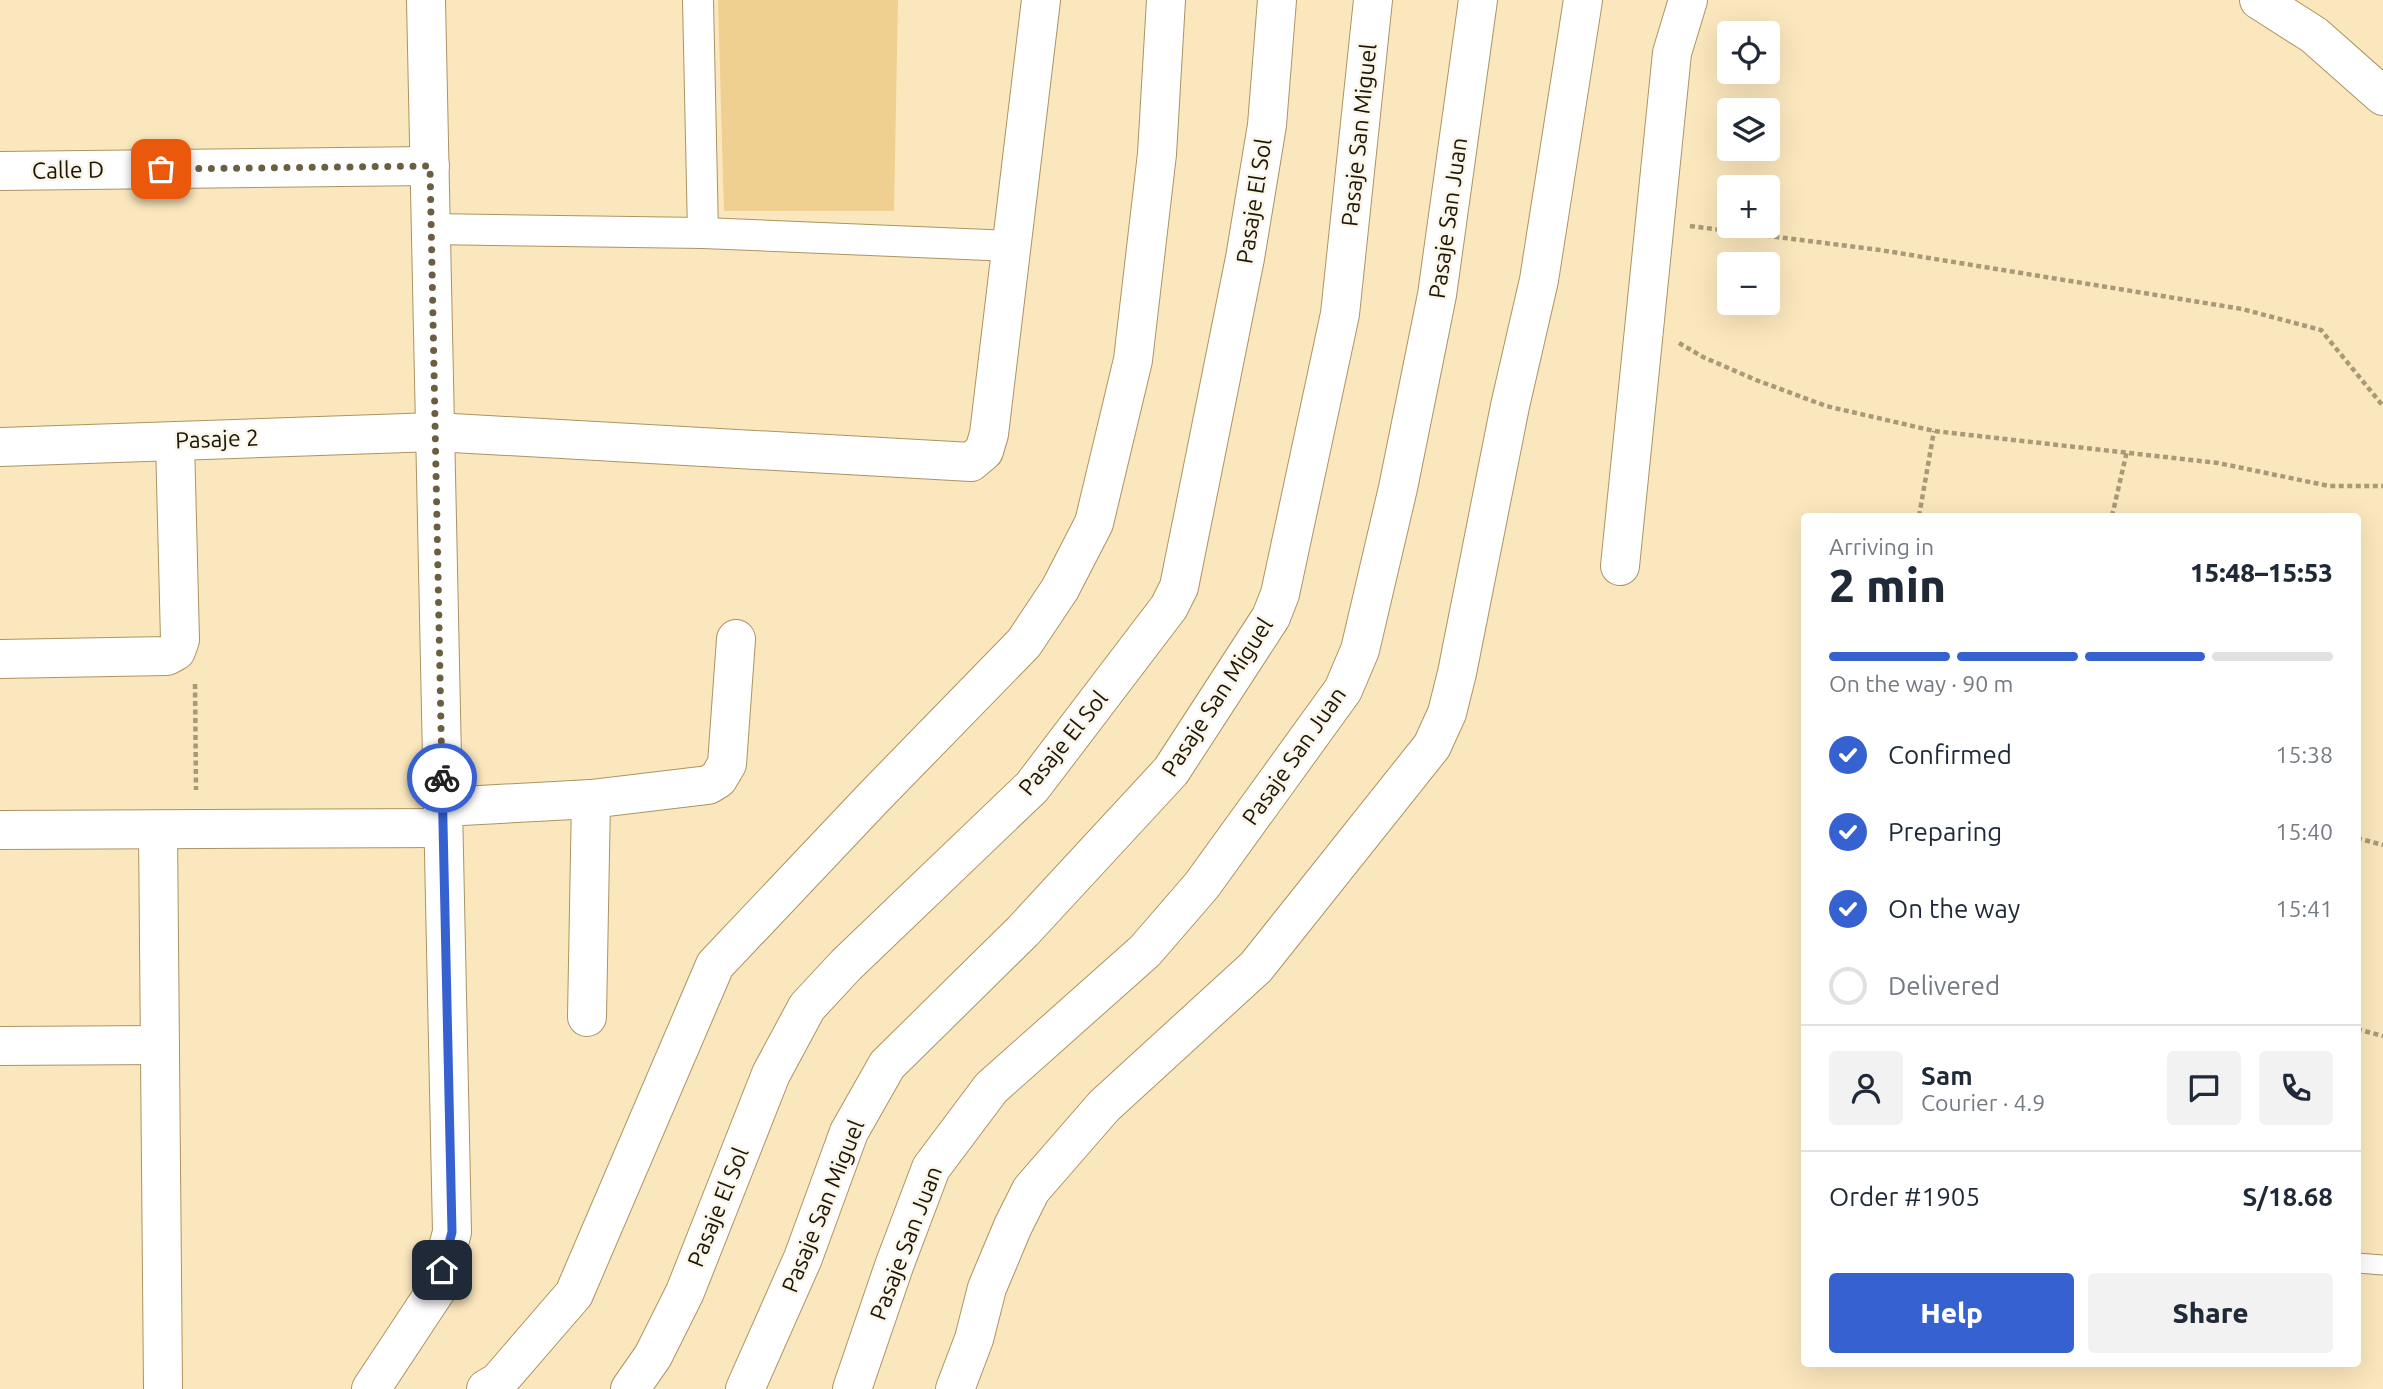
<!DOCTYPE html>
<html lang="en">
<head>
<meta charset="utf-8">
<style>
  body { margin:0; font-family:Ubuntu,sans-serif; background:#f2f2f3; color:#1f2937; height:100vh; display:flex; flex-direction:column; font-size:26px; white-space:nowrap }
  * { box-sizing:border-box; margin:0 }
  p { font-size:23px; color:#747a83 }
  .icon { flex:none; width:38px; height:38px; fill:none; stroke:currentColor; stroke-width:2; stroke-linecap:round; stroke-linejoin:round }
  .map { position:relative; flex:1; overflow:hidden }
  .panel { position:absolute; left:1801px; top:513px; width:560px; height:854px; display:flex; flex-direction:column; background:#fff; border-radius:7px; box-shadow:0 7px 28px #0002 }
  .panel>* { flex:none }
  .buttons { position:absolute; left:1717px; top:21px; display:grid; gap:14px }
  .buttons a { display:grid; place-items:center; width:63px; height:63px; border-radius:7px; background:#fff; box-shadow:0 7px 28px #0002; font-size:35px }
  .pin { position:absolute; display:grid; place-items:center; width:60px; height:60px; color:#fff; margin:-30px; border-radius:14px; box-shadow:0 4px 10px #0006 }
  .courier { position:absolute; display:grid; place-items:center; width:70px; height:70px; margin:-35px; border:5px solid #3661d1; border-radius:50%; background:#fff; color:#222; box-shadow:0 2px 9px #0007 }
  .summary em { font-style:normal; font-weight:800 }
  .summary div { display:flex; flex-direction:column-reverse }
  .summary { display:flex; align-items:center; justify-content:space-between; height:119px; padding:0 28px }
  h1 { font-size:46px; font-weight:800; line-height:52px }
  .bar { display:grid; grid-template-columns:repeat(4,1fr); gap:10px 7px; align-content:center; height:84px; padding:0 28px }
  .bar i { height:9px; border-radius:5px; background:#e0e1e3 }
  .bar .current { background:#3661d1 }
  .bar p { grid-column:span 4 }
  .line { display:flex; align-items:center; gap:18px; padding:0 28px; border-top:2px solid #e0e1e3 }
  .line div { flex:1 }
  .round { display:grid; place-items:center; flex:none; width:74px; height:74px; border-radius:7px; background:#f2f2f3 }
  ol { padding:0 28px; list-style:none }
  li { display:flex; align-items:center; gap:21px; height:77px }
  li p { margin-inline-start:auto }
  li .icon { padding:7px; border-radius:50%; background:#3661d1; color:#fff; stroke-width:4 }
  li:last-child { color:#747a83 }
  li i { width:38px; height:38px; border:4px solid #e0e1e3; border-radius:50% }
  .cta { display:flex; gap:14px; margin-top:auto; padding:14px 28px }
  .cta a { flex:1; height:80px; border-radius:7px; background:#3661d1; color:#fff; font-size:28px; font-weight:800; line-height:80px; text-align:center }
  .cta a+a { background:#f2f2f3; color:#1f2937 }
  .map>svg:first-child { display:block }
</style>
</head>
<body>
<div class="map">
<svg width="2383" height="1389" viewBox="0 0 2383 1389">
  <rect width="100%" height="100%" fill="#fbe7bd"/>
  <polygon fill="#efd091" points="718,0 898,0 894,211 724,211"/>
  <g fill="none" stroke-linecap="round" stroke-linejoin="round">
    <g stroke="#ac9462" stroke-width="21">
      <polyline id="service" points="2357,1263 2383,1265"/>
    </g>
    <g stroke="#ac9462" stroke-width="32">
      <g id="pedestrian">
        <polyline points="698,0 703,233"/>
        <polyline points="431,229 703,233 1012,246"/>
      </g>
    </g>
    <g stroke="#ac9462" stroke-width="40">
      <g id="minor">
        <polyline points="2259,0 2314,35 2383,96"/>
        <polyline points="0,171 430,166"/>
        <polyline points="0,447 435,432 971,462 984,451 989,434 1041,0"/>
        <polyline points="1620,566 1672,53 1688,0"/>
        <polyline points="0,659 167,656 176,651 180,640 175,441"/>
        <polyline points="443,807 591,799 708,785 718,779 727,764 736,639"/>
        <polyline points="0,830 443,828"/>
        <polyline points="158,830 163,1389"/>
        <polyline points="587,1017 591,799"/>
        <polyline points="0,1046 160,1045"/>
        <polyline points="486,1389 498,1382 574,1294 715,965 874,797 1024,643 1060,589 1094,523 1133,360 1157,154 1166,0"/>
        <polyline points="630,1389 653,1356 685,1292 771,1074 807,1007 846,965 1032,787 1169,607 1179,587 1245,258 1267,125 1277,0"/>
        <polyline points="745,1389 803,1258 849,1132 887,1065 1023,931 1171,771 1271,617 1280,594 1340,314 1373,0"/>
        <polyline points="852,1389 894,1266 931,1168 991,1088 1145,951 1202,885 1343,690 1360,650 1398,488 1437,295 1478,0"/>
        <polyline points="955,1389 974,1339 987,1288 1013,1226 1031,1190 1104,1106 1256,967 1432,746 1447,713 1457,673 1510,406 1539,280 1583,0"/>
      </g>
    </g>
    <g stroke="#ac9462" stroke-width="40">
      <polyline id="tertiary" points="371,1389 437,1289 452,1232 426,0"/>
    </g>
    <g stroke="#a99978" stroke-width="4.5" stroke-dasharray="5 3.5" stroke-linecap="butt">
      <polyline points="1690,226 1880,250 2242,309 2321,330 2383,406"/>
      <polyline points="1679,343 1703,357 1756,380 1826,406 1934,431 2218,463 2329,486 2383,486"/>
      <polyline points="1919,516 1934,431"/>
      <polyline points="2112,516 2127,451"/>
      <polyline points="195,684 196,790"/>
      <polyline points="2357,838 2383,845"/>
      <polyline points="2357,1029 2383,1036"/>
    </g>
    <use href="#service" stroke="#fff" stroke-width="19"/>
    <use href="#pedestrian" stroke="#fff" stroke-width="30"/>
    <use href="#minor" stroke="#fff" stroke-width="38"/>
    <use href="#tertiary" stroke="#fff" stroke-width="38"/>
  </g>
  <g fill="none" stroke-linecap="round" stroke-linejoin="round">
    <polyline stroke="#6b5e43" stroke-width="7" stroke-dasharray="0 12.6" points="161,169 430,166 442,778"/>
    <polyline stroke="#3661d1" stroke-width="9" points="442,1270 452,1232 442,778"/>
  </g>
  <g text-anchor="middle" stroke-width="5" stroke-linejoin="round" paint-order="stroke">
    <g font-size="23" fill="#1e1502" stroke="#fbf6ec">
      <text transform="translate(1359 135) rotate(-84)" y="8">Pasaje San Miguel</text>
      <text transform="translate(68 170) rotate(-1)" y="8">Calle D</text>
      <text transform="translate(1254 201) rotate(-81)" y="8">Pasaje El Sol</text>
      <text transform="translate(1448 218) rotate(-82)" y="8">Pasaje San Juan</text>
      <text transform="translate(217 439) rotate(-2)" y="8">Pasaje 2</text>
      <text transform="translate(1217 697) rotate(-57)" y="8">Pasaje San Miguel</text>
      <text transform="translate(1063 743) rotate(-51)" y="8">Pasaje El Sol</text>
      <text transform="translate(1294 756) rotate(-55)" y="8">Pasaje San Juan</text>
      <text transform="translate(823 1206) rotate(-68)" y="8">Pasaje San Miguel</text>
      <text transform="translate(718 1207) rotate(-68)" y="8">Pasaje El Sol</text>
      <text transform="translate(906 1243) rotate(-69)" y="8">Pasaje San Juan</text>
    </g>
  </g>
</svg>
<div class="buttons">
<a><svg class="icon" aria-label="locate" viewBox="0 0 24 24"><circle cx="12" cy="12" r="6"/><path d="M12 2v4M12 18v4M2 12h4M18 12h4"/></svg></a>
<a><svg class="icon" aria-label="layers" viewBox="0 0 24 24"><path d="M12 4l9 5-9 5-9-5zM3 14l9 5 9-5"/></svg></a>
<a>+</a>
<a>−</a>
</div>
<div class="pin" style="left:161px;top:169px;background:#ea580c"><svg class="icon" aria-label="bag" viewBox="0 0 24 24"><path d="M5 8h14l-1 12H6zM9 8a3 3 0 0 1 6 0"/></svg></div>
<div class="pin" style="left:442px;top:1270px;background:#1f2937"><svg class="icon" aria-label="home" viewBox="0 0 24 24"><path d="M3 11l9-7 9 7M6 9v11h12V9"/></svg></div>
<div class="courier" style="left:442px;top:778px"><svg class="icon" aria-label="bike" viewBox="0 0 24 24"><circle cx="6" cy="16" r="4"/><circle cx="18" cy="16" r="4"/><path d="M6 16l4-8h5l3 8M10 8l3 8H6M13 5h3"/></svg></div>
<section class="panel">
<div class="summary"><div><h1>2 min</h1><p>Arriving in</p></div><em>15:48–15:53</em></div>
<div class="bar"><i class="current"></i><i class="current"></i><i class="current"></i><i></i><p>On the way · 90 m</p></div>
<ol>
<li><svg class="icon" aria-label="check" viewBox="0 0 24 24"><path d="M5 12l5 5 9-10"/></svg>Confirmed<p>15:38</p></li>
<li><svg class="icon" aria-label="check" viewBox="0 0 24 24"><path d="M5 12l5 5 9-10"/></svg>Preparing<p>15:40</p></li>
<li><svg class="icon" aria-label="check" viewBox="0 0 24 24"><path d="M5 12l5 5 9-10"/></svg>On the way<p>15:41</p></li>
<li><i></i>Delivered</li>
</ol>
<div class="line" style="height:126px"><a class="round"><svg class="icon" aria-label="person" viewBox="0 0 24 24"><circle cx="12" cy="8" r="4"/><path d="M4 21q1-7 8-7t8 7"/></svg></a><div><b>Sam</b><p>Courier · 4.9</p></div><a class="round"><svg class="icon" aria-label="chat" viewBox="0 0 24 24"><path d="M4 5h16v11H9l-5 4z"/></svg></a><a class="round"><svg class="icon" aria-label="phone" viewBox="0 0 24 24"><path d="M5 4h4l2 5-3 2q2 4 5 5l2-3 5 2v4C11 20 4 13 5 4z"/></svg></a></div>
<div class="line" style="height:91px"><div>Order #1905</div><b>S/18.68</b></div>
<div class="cta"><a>Help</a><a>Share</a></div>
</section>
</div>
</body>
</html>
